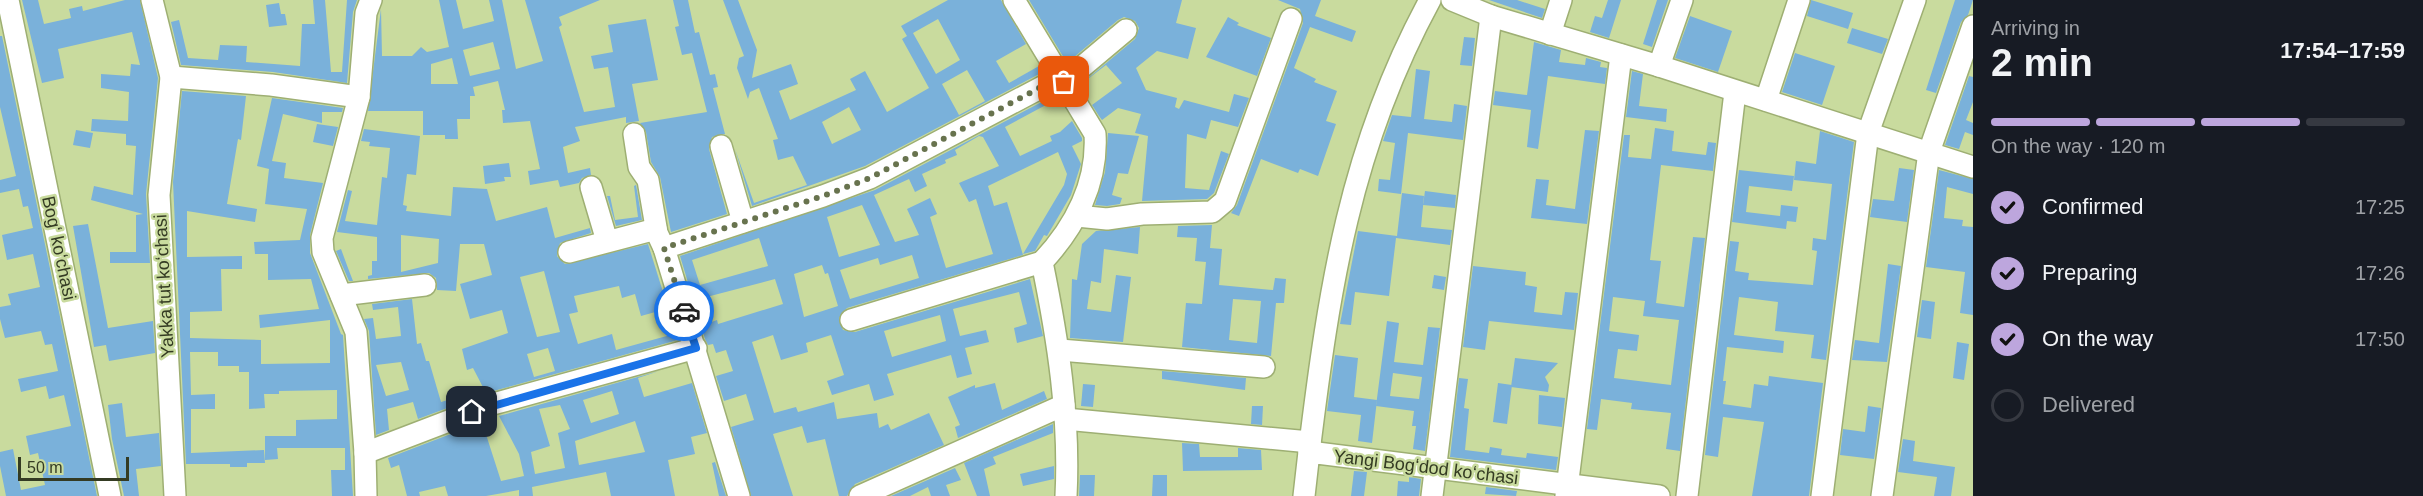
<!DOCTYPE html>
<html lang="en">
<head>
<meta charset="utf-8">
<style>
  body { margin:0; font-family:Arial,sans-serif; background:#20242c; color:#f1f3f6; height:100vh; display:flex; flex-direction:column; font-size:22px; white-space:nowrap }
  * { box-sizing:border-box; margin:0 }
  p { font-size:20px; color:#9ea1a6 }
  .icon { flex:none; width:33px; height:33px; fill:none; stroke:currentColor; stroke-width:2; stroke-linecap:round; stroke-linejoin:round }
  .map { position:relative; flex:1; overflow:hidden }
  .drawer { display:flex; flex-direction:column; background:#171b24; width:450px }
  .drawer>* { flex:none }
  .scale { position:absolute; left:18px; bottom:15px; width:111px; box-sizing:border-box; padding-left:6px; border:3px solid #343b23; border-top:0; font-size:16px; line-height:21px; white-space:nowrap; color:#343b23; -webkit-text-stroke:4px #c9db9e; paint-order:stroke }
  .pin { position:absolute; display:grid; place-items:center; width:51px; height:51px; color:#fff; margin:-26px; border-radius:12px; box-shadow:0 3px 9px #0006 }
  .courier { position:absolute; display:grid; place-items:center; width:60px; height:60px; margin:-30px; border:4px solid #1a73e8; border-radius:50%; background:#fff; color:#222; box-shadow:0 2px 8px #0007 }
  .summary em { font-style:normal; font-weight:700 }
  .summary div { display:flex; flex-direction:column-reverse }
  .summary { display:flex; align-items:center; justify-content:space-between; height:102px; padding:0 18px }
  h1 { font-size:39px; font-weight:700; line-height:45px }
  .bar { display:grid; grid-template-columns:repeat(4,1fr); gap:9px 6px; align-content:center; height:72px; padding:0 18px }
  .bar i { height:8px; border-radius:4px; background:#363941 }
  .bar .selected { background:#bda6dd }
  .bar p { grid-column:span 4 }
  ol { padding:0 18px; list-style:none }
  li { display:flex; align-items:center; gap:18px; height:66px }
  li p { margin-inline-start:auto }
  li .icon { padding:6px; border-radius:50%; background:#bda6dd; color:#111; stroke-width:4 }
  li:last-child { color:#9ea1a6 }
  li i { width:33px; height:33px; border:3px solid #363941; border-radius:50% }
  main { display:flex; flex:1; min-height:0 }
  .map>svg:first-child { display:block }
</style>
</head>
<body>
<main>
<div class="map">
<svg width="1973" height="496" viewBox="0 0 1973 496">
  <rect width="100%" height="100%" fill="#c9db9e"/>
  <g fill="#7ab1da" fill-rule="evenodd">
    <polygon points="22,0 38,0 44,24 71,18 69,9 82,6 83,11 125,0 140,0 158,78 146,194 150,263 110,263 110,252 136,252 136,215 143,214 91,200 94,186 133,195 136,146 126,145 126,134 91,131 92,119 128,121 129,92 101,88 101,74 130,76 131,64 140,65 132,32 58,49 64,78 42,83"/>
    <polygon points="313,0 325,0 331,72 342,72 347,0 357,0 353,12 347,83 273,72 181,65 171,22 179,20 188,58 218,60 220,45 247,46 246,62 300,66 302,24 315,24"/>
    <path d="M439,0H456L463,29L494,21L489,0H502L516,69L543,61L525,0H600L559,17L562,25L559,27L584,112L615,107L608,67L594,69L591,56L613,52L608,25L646,19L658,80L632,84L639,121L626,123V117L575,127L580,141L563,147L568,173L590,168L591,175L582,178L579,183L560,187L558,180L530,185L528,171L540,169L530,121L503,123L502,110H505L498,81L473,87L475,96H470V119H457L458,139H445V135H423V111H368L381,9L382,56H412L421,47L427,52L449,47ZM493,42L500,69L470,76L463,50ZM452,58L458,84H431V64Z"/>
    <polygon points="673,0 688,0 695,33 699,32 710,75 715,74 718,87 713,88 725,134 712,137 709,149 727,214 671,232 660,177 651,162 646,132 640,123 707,112 692,53 682,55 675,27 679,26"/>
    <path d="M723,0H738L757,50L752,78L791,64L798,84L779,91L790,120L856,90L850,79L865,71L887,112L929,88L902,39L907,36L901,26L948,0H1001L1026,44L996,61L1009,83L1039,66L1043,72L865,166L752,206L735,149L754,203L807,185L793,156L778,160L773,140L778,139L759,88L750,92L748,99L737,68L739,58L744,56ZM938,19L960,60L936,74L913,33ZM967,70L985,101L959,115L942,84ZM849,107L861,130L832,144L822,122Z"/>
    <polygon points="1029,0 1182,0 1176,23 1196,28 1188,59 1157,51 1136,68 1146,90 1177,98 1175,107 1179,109 1184,100 1229,112 1234,94 1249,98 1238,127 1211,120 1206,139 1187,134 1185,188 1209,190 1221,151 1229,154 1214,193 1207,199 1142,201 1148,136 1135,133 1141,114 1118,108 1102,120 1099,116 1092,105 1122,83 1106,65 1080,85 1135,39 1139,28 1135,21 1124,17 1118,20 1067,63"/>
    <polygon points="1278,0 1321,0 1315,16 1356,31 1352,42 1310,27 1294,68 1316,79 1314,82 1337,91 1326,121 1336,124 1318,176 1300,169 1298,173 1261,159 1239,216 1231,213 1237,205 1303,23 1300,9"/>
    <polygon points="1489,0 1517,0 1545,9 1542,18"/>
    <polygon points="1608,0 1621,0 1609,38 1590,32 1595,16 1602,18"/>
    <polygon points="1657,0 1668,0 1652,47 1643,44"/>
    <polygon points="1811,0 1853,13 1848,29 1807,16"/>
    <polygon points="1955,0 1973,0 1968,15 1961,22 1936,93 1926,90"/>
    <polygon points="279,3 281,14 285,14 287,25 269,27 266,5"/>
    <polygon points="1690,16 1732,31 1718,72 1675,58"/>
    <polygon points="1228,17 1239,23 1237,25 1271,38 1257,76 1206,57"/>
    <polygon points="1852,28 1888,39 1882,54 1847,43"/>
    <polygon points="0,36 2,36 97,496 6,496 0,466 0,452 13,449 21,490 45,485 38,453 30,455 26,436 71,426 64,395 49,399 46,386 21,392 18,379 58,371 52,344 45,345 41,331 5,338 0,319 0,307 11,305 8,294 40,287 33,254 7,260 2,235 33,228 28,206 23,207 19,189 0,193 0,180 16,176 0,107"/>
    <polygon points="1464,37 1475,38 1472,66 1460,65"/>
    <polygon points="1534,42 1561,50 1559,62 1585,65 1586,58 1601,62 1600,67 1607,68 1605,84 1548,76 1538,149 1527,147 1531,110 1493,105 1495,91 1527,95"/>
    <polygon points="1795,53 1835,66 1822,105 1782,92"/>
    <polygon points="1416,69 1430,71 1424,119 1452,122 1454,104 1467,106 1463,140 1408,133 1401,194 1378,191 1379,179 1390,180 1395,143 1383,141 1392,115 1411,117"/>
    <polygon points="1632,71 1643,74 1639,106 1667,109 1666,122 1626,117"/>
    <polygon points="1969,76 1973,77 1973,102 1966,120 1973,123 1973,135 1965,132 1959,149 1945,145"/>
    <polygon points="182,91 246,96 241,140 238,139 227,204 257,209 255,222 187,211 187,257 242,256 242,269 221,269 222,311 190,312 190,338 261,340 261,364 330,363 330,320 260,328 259,315 319,309 311,279 268,280 268,254 255,254 254,242 300,240 307,209 265,204 269,169 257,166 272,98 343,108 342,112 322,112 322,123 283,114 272,161 286,163 284,178 323,183 310,235 310,253 341,334 343,335 353,496 332,496 331,470 345,470 345,448 277,448 278,459 265,460 265,436 296,436 296,420 337,419 337,390 279,391 279,394 264,394 265,408 249,409 249,372 239,372 239,366 218,366 218,352 190,352 191,395 215,394 215,409 191,409 191,453 264,450 265,463 247,463 247,467 230,467 230,464 186,464 173,182"/>
    <path d="M1055,95L1057,99L1005,127L1020,156L1052,141L1050,136L1060,132L1072,121L1082,138V141L1072,146L1081,164L1071,195L1047,236L1044,235L1035,251L1023,254L1064,185L1067,174L1058,152L988,186L994,206L1007,202L1023,255L847,308L839,318L843,330L855,332L1030,279L1043,336L1017,343L1014,328L1027,324L1019,292L953,309L960,336L986,330L989,342L965,348L972,374L957,378L951,355L887,374L894,395L874,401L869,384L832,395L827,381L844,375L831,335L806,343L808,352L781,360L773,335L752,342L774,413L796,407L798,412L834,402L837,419L877,413L879,428L888,424L891,430L929,413L944,445L855,484L847,496H839L825,439L807,443L802,426L773,434L793,496H751L731,427L754,420L746,394L724,401L716,376L733,371L726,350L716,353L713,344L708,345L705,339L680,256L875,190ZM979,136L983,137L999,166L959,183L969,202L976,199L993,254L946,268L930,217L937,214L930,198L907,209L919,235L895,242L874,195L909,179L915,192L927,186L922,174L946,163L945,160L957,155L955,150ZM862,205L880,245L839,257L827,217ZM759,238L768,266L700,285L692,260ZM912,255L919,278L850,299L840,270L878,258L880,265ZM822,265L825,274L828,273L838,306L804,317L794,274ZM775,279L783,304L718,324L717,320L703,325L695,300ZM940,315L946,341L892,357L884,331Z"/>
    <polygon points="317,124 338,127 333,146 313,142"/>
    <path d="M1655,128L1674,131L1672,151L1706,155L1708,142L1716,143L1713,171L1661,165L1650,260L1661,261L1656,303L1684,307L1693,237L1705,238L1680,451L1666,449L1671,413L1631,409L1632,403L1601,399L1597,430L1587,429L1624,135H1630L1628,157L1651,159ZM1613,297L1645,301L1643,316L1679,320L1671,385L1614,378L1618,349L1637,351L1639,335L1609,331Z"/>
    <path d="M364,129L420,136L416,175L407,174L403,205L407,206L406,211L451,216L453,187L487,189L496,221L547,207L555,238L590,228L591,233L560,243L557,256L565,264L648,244L678,340L486,393L473,368L467,370L462,349L508,333L502,310L470,319L460,284L492,275L484,244H460L456,291L437,290L436,278L429,273L368,279V276L372,275V261H377V237L337,232L348,190L352,191L345,221L377,225L382,177L387,178L390,148L369,146L370,142L361,141ZM401,235L439,239L438,263L401,272ZM544,271L560,332L537,337L520,277ZM619,286L622,298L635,294L641,316L666,309L674,334L616,350L612,334L578,344L569,314L578,312L574,296ZM548,348L555,371L534,377L527,354Z"/>
    <polygon points="76,130 93,133 90,148 73,145"/>
    <polygon points="1585,130 1599,131 1587,224 1531,218 1536,179 1549,180 1546,205 1575,209"/>
    <polygon points="1820,131 1854,142 1826,360 1811,358 1814,335 1775,331 1778,302 1739,297 1734,335 1784,341 1783,353 1727,347 1723,381 1726,381 1723,404 1751,408 1754,384 1768,386 1769,376 1823,383 1809,496 1752,496 1764,422 1723,417 1718,457 1705,455 1730,241 1739,242 1735,271 1749,273 1748,280 1813,285 1817,251 1812,250 1813,238 1826,240 1832,184 1794,180 1796,161 1816,164"/>
    <polygon points="1108,133 1139,136 1128,174 1118,173 1112,195 1122,198 1120,204 1107,206 1095,205 1105,172"/>
    <polygon points="509,163 511,177 504,177 505,181 485,184 483,166"/>
    <polygon points="1899,168 1914,170 1907,222 1870,217 1873,199 1894,201"/>
    <polygon points="1739,170 1794,176 1792,191 1749,186 1746,212 1780,216 1781,205 1798,207 1796,222 1787,221 1786,229 1732,222"/>
    <polygon points="1939,170 1973,179 1973,194 1947,187 1944,218 1963,220 1962,226 1973,227 1973,315 1960,313 1965,272 1926,267"/>
    <polygon points="636,185 642,220 616,226 607,196 610,196 615,220 638,217 634,186"/>
    <polygon points="1425,191 1456,195 1455,208 1423,205"/>
    <polygon points="1402,193 1424,196 1421,227 1452,230 1450,245 1396,238 1389,296 1355,292 1351,325 1340,324 1358,231 1397,236"/>
    <polygon points="88,224 108,328 153,321 155,353 109,361 106,345 94,347 73,226"/>
    <path d="M1212,225L1210,248L1222,249L1219,285L1273,290L1275,278L1286,279L1284,303H1276L1271,356L1182,347L1186,303L1202,304L1206,262L1195,261L1197,238L1177,237L1178,226ZM1233,299L1261,301L1257,343L1229,340Z"/>
    <polygon points="1140,227 1138,254 1104,249 1101,283 1091,281 1087,309 1111,312 1116,275 1131,277 1123,342 1070,338 1072,279 1077,280 1082,244 1096,231"/>
    <polygon points="341,249 348,268 353,281 349,281 336,251"/>
    <polygon points="1888,264 1901,266 1887,362 1852,360 1855,340 1879,343"/>
    <polygon points="1473,266 1526,272 1525,285 1537,287 1534,312 1562,315 1565,292 1578,293 1574,330 1489,321 1485,350 1463,347"/>
    <polygon points="1434,275 1446,277 1444,290 1432,288"/>
    <path d="M412,299L417,344L421,343L426,361H429L441,402L472,393L474,398L418,419L413,402L387,409L389,430L376,435L369,331L364,319L373,318L376,339L401,336L398,307L373,310L372,304ZM401,362L409,390L386,396L376,365Z"/>
    <polygon points="1922,300 1935,302 1931,339 1917,337"/>
    <path d="M1387,321L1399,323L1394,362L1423,365L1428,327L1440,328L1425,451L1413,449L1416,426H1412L1414,411L1376,406ZM1393,373L1422,377L1419,399L1390,396Z"/>
    <polygon points="1957,342 1969,344 1964,380 1953,378"/>
    <polygon points="1335,355 1358,358 1354,397 1377,400 1372,443 1358,441 1361,415 1327,411"/>
    <polygon points="1515,358 1558,363 1545,377 1549,385 1548,392 1511,387"/>
    <path d="M659,371L638,378L644,397L692,383L707,433L691,437L695,454L668,460L675,496H611L606,472L532,487L533,496H519V490L486,496H448L445,486L419,492L420,496H407L399,465L391,468L388,458L482,422L501,481L524,476L519,454L499,416ZM612,391L619,414L591,423L583,400ZM560,405L570,429L558,433L565,468L535,474L531,452L550,446L539,409ZM635,421L645,452L579,465L575,441Z"/>
    <polygon points="1162,371 1246,378 1245,390 1162,379"/>
    <polygon points="1459,378 1468,379 1464,408 1469,409 1465,450 1489,453 1490,447 1502,449 1501,455 1526,458 1527,453 1558,457 1556,470 1450,457"/>
    <polygon points="995,383 1002,410 1044,391 1047,399 958,438 955,427 960,425 948,397 975,385 975,388"/>
    <polygon points="1498,383 1512,385 1507,424 1493,422"/>
    <polygon points="1083,384 1095,385 1093,407 1081,406"/>
    <polygon points="1539,395 1565,398 1562,427 1538,424"/>
    <polygon points="122,403 126,437 159,433 161,466 136,469 139,496 124,496 112,439 108,405"/>
    <polygon points="1252,406 1263,406 1262,425 1251,424"/>
    <polygon points="1868,406 1881,408 1874,459 1840,455 1843,429 1865,432"/>
    <polygon points="1053,424 1053,433 993,457 996,464 984,469 990,496 977,496 964,463"/>
    <polygon points="1903,439 1915,441 1913,461 1955,467 1951,496 1934,496 1937,477 1898,472"/>
    <polygon points="1182,443 1199,444 1200,457 1238,457 1238,448 1261,450 1262,470 1183,471"/>
    <polygon points="715,462 726,496 719,496 712,463"/>
    <polygon points="1054,466 1054,479 1023,486 1020,474"/>
    <polygon points="955,468 961,480 946,485 950,496 931,496 928,487 910,496 891,496"/>
    <polygon points="1354,471 1367,472 1364,496 1351,496"/>
    <polygon points="1080,475 1095,475 1094,496 1079,496"/>
    <polygon points="1153,475 1167,475 1167,496 1152,496"/>
    <polygon points="1409,477 1421,479 1419,496 1397,496 1398,481 1409,482"/>
    <polygon points="1486,487 1517,491 1516,496 1485,494"/>
  </g>
  <g fill="none" stroke-linecap="round" stroke-linejoin="round">
    <g stroke="#9eaf73" stroke-width="24">
      <g id="minor">
        <polyline points="8,0 110,496"/>
        <polyline points="152,0 171,77 159,195 175,496"/>
        <path d="M1014,0L1095,134C1098,183 1075,227 1042,262C1058,340 1070,417 1066,496"/>
        <polyline points="1452,0 1491,16 1659,66 1973,167"/>
        <polyline points="1550,34 1561,0"/>
        <polyline points="1659,66 1682,0"/>
        <polyline points="171,77 271,85 359,97"/>
        <polyline points="1064,82 1126,30"/>
        <polyline points="1766,100 1799,0"/>
        <polyline points="634,134 639,167 648,180 657,233 664,248"/>
        <polyline points="721,146 743,222"/>
        <polyline points="591,187 607,241"/>
        <polyline points="1077,216 1107,219 1142,214 1212,212 1225,201 1291,19"/>
        <polyline points="569,252 656,229"/>
        <polyline points="341,295 425,285"/>
        <polyline points="851,320 1042,262"/>
        <polyline points="1060,350 1264,367"/>
        <polyline points="1065,419 1310,442"/>
        <path d="M1309,452C1329,289 1350,147 1430,0"/>
        <polyline points="365,453 493,404 696,348"/>
        <polyline points="366,496 365,453 356,332 323,252 322,238 359,97 366,13 371,0"/>
        <polyline points="739,496 664,248 823,196 870,178 1061,77"/>
        <polyline points="860,496 1064,405"/>
        <polyline points="1304,496 1309,452 1659,496"/>
        <polyline points="1432,496 1491,16"/>
        <polyline points="1566,496 1621,55"/>
        <polyline points="1687,496 1735,92"/>
        <polyline points="1822,496 1868,133 1915,0"/>
        <polyline points="1882,496 1929,152 1973,26"/>
      </g>
    </g>
    <use href="#minor" stroke="#fff" stroke-width="21"/>
  </g>
  <g fill="none" stroke-linecap="round" stroke-linejoin="round">
    <polyline stroke="#68734e" stroke-width="6" stroke-dasharray="0 10.8" points="684,311 664,248 823,196 870,178 1060,77 1064,82"/>
    <polyline stroke="#1a73e8" stroke-width="8" points="472,412 696,348 684,311"/>
  </g>
  <g text-anchor="middle" stroke-width="5" stroke-linejoin="round" paint-order="stroke">
    <g font-size="18" fill="#343b23" stroke="#c9db9e">
      <text transform="translate(59 248) rotate(78)" y="6">Bogʻ koʻchasi</text>
      <text transform="translate(164 286) rotate(-93)" y="6">Yakka tut koʻchasi</text>
      <text transform="translate(1426 467) rotate(7)" y="6">Yangi Bogʻdod koʻchasi</text>
    </g>
  </g>
</svg>
<div class="scale">50 m</div>
<div class="pin" style="left:1064px;top:82px;background:#ea580c"><svg class="icon" aria-label="bag" viewBox="0 0 24 24"><path d="M5 8h14l-1 12H6zM9 8a3 3 0 0 1 6 0"/></svg></div>
<div class="pin" style="left:472px;top:412px;background:#1f2937"><svg class="icon" aria-label="home" viewBox="0 0 24 24"><path d="M3 11l9-7 9 7M6 9v11h12V9"/></svg></div>
<div class="courier" style="left:684px;top:311px"><svg class="icon" aria-label="car" viewBox="0 0 24 24"><path d="M5 17H2v-5l4-1 3-4h7l3 4 3 1v5h-3M9 17h6M6 11h13"/><circle cx="7" cy="17" r="2"/><circle cx="17" cy="17" r="2"/></svg></div>
</div>
<section class="drawer">
<div class="summary"><div><h1>2 min</h1><p>Arriving in</p></div><em>17:54–17:59</em></div>
<div class="bar"><i class="selected"></i><i class="selected"></i><i class="selected"></i><i></i><p>On the way · 120 m</p></div>
<ol>
<li><svg class="icon" aria-label="check" viewBox="0 0 24 24"><path d="M5 12l5 5 9-10"/></svg>Confirmed<p>17:25</p></li>
<li><svg class="icon" aria-label="check" viewBox="0 0 24 24"><path d="M5 12l5 5 9-10"/></svg>Preparing<p>17:26</p></li>
<li><svg class="icon" aria-label="check" viewBox="0 0 24 24"><path d="M5 12l5 5 9-10"/></svg>On the way<p>17:50</p></li>
<li><i></i>Delivered</li>
</ol>
</section>
</main>
</body>
</html>
